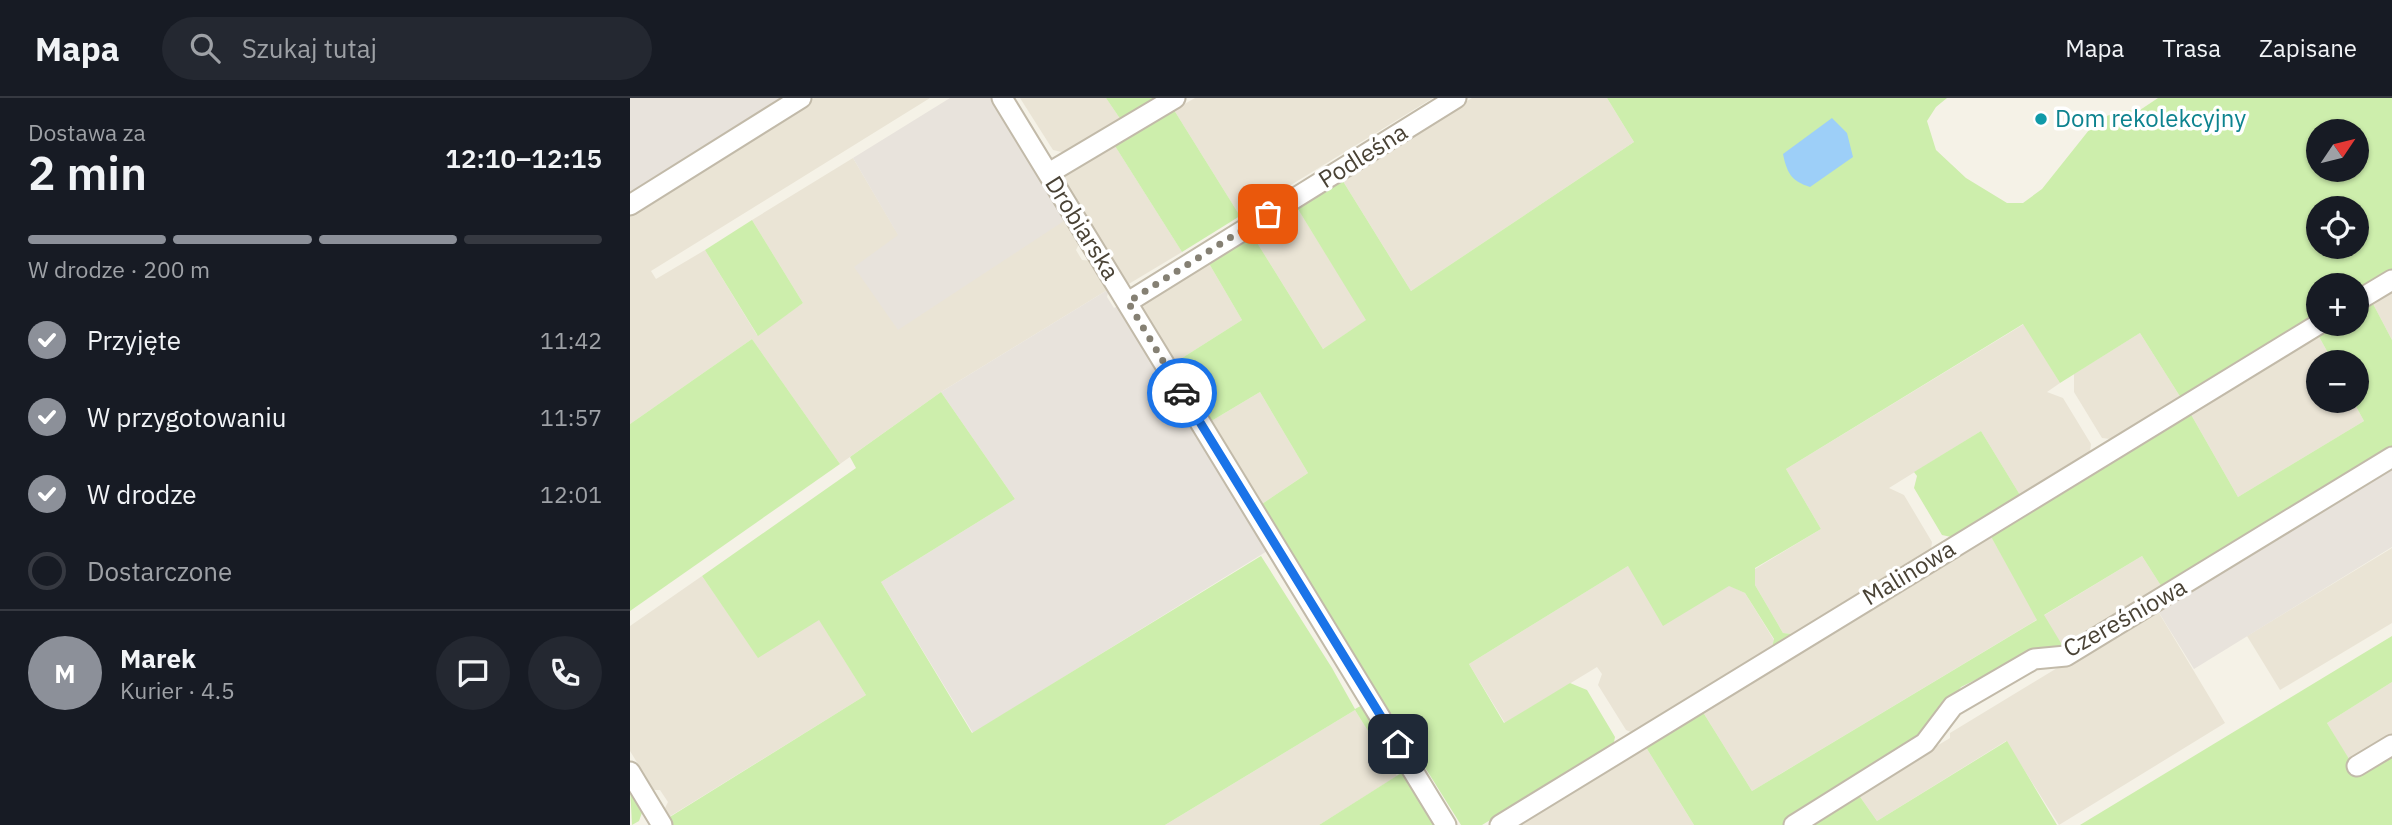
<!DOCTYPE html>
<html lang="pl">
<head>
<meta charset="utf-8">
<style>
  body { margin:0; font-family:"IBM Plex Sans",sans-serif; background:#242831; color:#f1f3f6; height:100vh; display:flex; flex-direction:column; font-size:26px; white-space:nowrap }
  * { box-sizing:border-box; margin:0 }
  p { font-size:23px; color:#9ea1a6 }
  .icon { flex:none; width:38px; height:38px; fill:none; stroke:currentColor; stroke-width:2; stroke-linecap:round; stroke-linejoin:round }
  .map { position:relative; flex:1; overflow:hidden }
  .side { display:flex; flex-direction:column; background:#171b24; width:630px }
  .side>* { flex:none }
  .needle { width:46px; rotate:55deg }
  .buttons { position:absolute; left:1676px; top:21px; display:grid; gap:14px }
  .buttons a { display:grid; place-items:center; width:63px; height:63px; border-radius:50%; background:#171b24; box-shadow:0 2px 5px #0004; font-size:35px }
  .pin { position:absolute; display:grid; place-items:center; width:60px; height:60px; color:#fff; margin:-30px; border-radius:14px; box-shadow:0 4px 10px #0006 }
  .courier { position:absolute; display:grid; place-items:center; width:70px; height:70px; margin:-35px; border:5px solid #1a73e8; border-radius:50%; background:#fff; color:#222; box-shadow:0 2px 9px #0007 }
  .summary em { font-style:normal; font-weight:600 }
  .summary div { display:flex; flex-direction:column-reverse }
  .summary { display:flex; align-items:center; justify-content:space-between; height:119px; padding:0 28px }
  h1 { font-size:46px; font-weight:600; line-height:52px }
  .bar { display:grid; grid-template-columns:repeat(4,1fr); gap:10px 7px; align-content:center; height:84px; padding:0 28px }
  .bar i { height:9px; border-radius:5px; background:#363941 }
  .bar .current { background:#8c9099 }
  .bar p { grid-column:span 4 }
  .line { display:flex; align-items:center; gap:18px; padding:0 28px; border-top:2px solid #363941 }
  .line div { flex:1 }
  .round { display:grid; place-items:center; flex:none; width:74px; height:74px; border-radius:37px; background:#242831 }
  ol { padding:0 28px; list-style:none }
  li { display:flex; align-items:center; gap:21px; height:77px }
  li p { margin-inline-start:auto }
  li .icon { padding:7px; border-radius:50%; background:#8c9099; color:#fff; stroke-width:4 }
  li:last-child { color:#9ea1a6 }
  li i { width:38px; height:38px; border:4px solid #363941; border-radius:50% }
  header { display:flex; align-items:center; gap:42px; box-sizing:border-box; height:98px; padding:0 35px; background:#171b24; border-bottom:2px solid #363941 }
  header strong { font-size:33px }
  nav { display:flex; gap:38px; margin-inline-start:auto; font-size:24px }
  .search { width:490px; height:63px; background:#242831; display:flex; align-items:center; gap:18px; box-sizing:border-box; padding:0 24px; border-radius:38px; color:#9ea1a6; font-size:26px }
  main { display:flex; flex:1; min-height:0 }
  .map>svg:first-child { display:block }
</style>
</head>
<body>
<header>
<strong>Mapa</strong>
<div class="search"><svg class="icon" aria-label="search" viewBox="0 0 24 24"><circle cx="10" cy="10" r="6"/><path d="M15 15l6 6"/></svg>Szukaj tutaj</div>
<nav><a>Mapa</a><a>Trasa</a><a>Zapisane</a></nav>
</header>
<main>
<section class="side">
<div class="summary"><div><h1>2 min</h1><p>Dostawa za</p></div><em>12:10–12:15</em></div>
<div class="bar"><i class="current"></i><i class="current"></i><i class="current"></i><i></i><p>W drodze · 200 m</p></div>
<ol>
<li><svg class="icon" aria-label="check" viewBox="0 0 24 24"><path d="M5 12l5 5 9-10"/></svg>Przyjęte<p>11:42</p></li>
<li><svg class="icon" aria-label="check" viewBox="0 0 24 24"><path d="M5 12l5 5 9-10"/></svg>W przygotowaniu<p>11:57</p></li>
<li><svg class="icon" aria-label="check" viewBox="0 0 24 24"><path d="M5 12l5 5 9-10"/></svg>W drodze<p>12:01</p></li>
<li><i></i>Dostarczone</li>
</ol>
<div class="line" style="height:126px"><b class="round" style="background:#8c9099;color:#fff">M</b><div><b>Marek</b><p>Kurier · 4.5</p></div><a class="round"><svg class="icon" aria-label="chat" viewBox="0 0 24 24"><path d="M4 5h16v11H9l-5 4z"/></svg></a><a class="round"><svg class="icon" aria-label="phone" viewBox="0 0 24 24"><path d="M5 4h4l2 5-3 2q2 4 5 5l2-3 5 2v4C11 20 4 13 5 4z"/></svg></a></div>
</section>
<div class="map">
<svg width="1762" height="727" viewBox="0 0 1762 727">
  <rect width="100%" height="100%" fill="#f5f2e7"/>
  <g fill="#eae4d5">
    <polygon points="184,0 300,0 21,173 26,181 75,152 127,237 173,205 122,122 223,60 269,138 440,119 452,140 446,152 452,162 463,163 479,191 311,294 210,366 122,241 0,326 0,114"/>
    <polygon points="390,0 476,0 491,22 436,55 423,52"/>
    <polygon points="565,0 803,0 610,118 544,12"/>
    <polygon points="842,0 977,0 1004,44 781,193 711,80"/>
    <polygon points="485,48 552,154 497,187 431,80"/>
    <polygon points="666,108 737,222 693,251 621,135"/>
    <polygon points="577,162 612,222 541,267 508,205"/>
    <polygon points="1762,190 1762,242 1741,202"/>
    <polygon points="1394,226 1430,285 1417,294 1433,300 1461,346 1460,354 1390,397 1351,333 1259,390 1274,397 1302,444 1301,451 1162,536 1153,535 1125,487 1125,471 1191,431 1156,371"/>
    <polygon points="1510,235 1551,300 1480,341 1472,340 1444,294 1444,276"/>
    <polygon points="1687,235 1703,264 1689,264 1689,303 1723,303 1734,323 1608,399 1559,313"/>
    <polygon points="630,294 678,375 629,408 578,325"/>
    <polygon points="1359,435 1408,521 1122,693 1071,611"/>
    <polygon points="1762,450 1762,525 1650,592 1617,538"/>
    <polygon points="1512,458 1535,494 1436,553 1413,518"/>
    <polygon points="998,468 1100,488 1115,495 1144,542 1142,549 1003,635 996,632 968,587 972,576 967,569 875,625 839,566"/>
    <polygon points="72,478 128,559 189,521 236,597 39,719 34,712 38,704 30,692 24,692 0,653 0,528"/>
    <polygon points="1526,510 1595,625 1429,727 1376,643 1247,723 1226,693 1300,648 1305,649 1320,640 1320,635"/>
    <polygon points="1762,584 1762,642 1722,667 1697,625"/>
    <polygon points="725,612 767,678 689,727 535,727"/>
    <polygon points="1014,646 1064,727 881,727"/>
  </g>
  <g fill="#e8e3dc">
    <polygon points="0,0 157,0 0,99"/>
    <polygon points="320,0 367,0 440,119 268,232 224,169 268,137 223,60"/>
    <polygon points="479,191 477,199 484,210 488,208 642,450 343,635 251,484 385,401 311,294"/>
    <polygon points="1762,366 1762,449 1564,571 1526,510"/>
  </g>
  <g fill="#cdeeac" fill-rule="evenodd">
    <polygon points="476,0 528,0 491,22"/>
    <path d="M977,0H1317L1306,9L1297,23L1306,52L1336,80L1377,105H1393L1412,91L1467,22L1489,13L1510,12L1528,0H1762V171L1727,194V187H1689V218L1551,300L1510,235L1430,285L1393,226L1156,371L1191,431L1125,470V487L1153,535L1162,536L1142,549L1144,541L1115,495L1099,488L1033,528L998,468L839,566L874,625L940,585L957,592L985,639L983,649L852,727H831L761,615L755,617L629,408L678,375L630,294L578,325L541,267L612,222L577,162L621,135L693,251L736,222L666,108L711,80L781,193L1004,44ZM1689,33H1727V72H1689ZM1689,110H1727V149H1689Z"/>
    <polygon points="544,12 610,118 552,154 485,48"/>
    <polygon points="122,122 173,205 128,238 75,152"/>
    <polygon points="1741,202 1762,242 1762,353 1535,494 1512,458 1414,517 1434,550 1410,550 1331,589 1299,633 1153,727 1064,727 1014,646 1071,611 1122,693 1407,522 1359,435 1559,313 1608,399 1734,323 1723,303 1727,303 1727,264 1703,264 1687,235 1702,226 1727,226 1727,210"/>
    <polygon points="122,241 210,366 0,513 0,326"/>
    <polygon points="311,294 385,401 251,484 342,635 631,458 702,570 725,611 736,605 771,663 761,670 725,612 535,727 38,727 35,722 236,597 189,522 128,560 72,478 226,370 220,359"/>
    <polygon points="1351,333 1390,397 1321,439 1312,437 1284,390 1287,378 1284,374"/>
    <polygon points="1762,538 1762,584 1697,625 1727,674 1762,652 1762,727 1450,727"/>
    <polygon points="1377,643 1427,727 1172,727 1226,693 1247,723"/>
    <polygon points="776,672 809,727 689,727"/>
    <polygon points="0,688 13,712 9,723 2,727"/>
  </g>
  <path fill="#9dcff8" d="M1202,20L1217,35L1223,59L1180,89C1161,83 1157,75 1153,56Z"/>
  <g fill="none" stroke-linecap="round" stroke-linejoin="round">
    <g stroke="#c2baa9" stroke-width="23">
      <g id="minor">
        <polyline points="372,0 816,727"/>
        <polyline points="419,75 545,0"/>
        <polyline points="0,107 171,0"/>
        <polyline points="1727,203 1762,182"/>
        <polyline points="498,204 826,0"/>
        <polyline points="1727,668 1762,647"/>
        <polyline points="0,674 32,727"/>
        <polyline points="870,727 1689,226"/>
        <polyline points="1164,727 1295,645 1323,608 1404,561 1436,558 1762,359"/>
      </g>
    </g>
    <use href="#minor" stroke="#fff" stroke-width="19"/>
  </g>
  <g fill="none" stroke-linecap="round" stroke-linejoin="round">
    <polyline stroke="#858073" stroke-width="7" stroke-dasharray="0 12.6" points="552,295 498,204 638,116"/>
    <polyline stroke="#1a73e8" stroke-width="9" points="552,295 768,646"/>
  </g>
  <circle fill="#0f9aa8" stroke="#fff" stroke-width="2.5" cx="1411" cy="21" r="7"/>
  <g text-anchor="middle" stroke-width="7" stroke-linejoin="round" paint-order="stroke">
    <g font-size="24" fill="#0d838f" stroke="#fff" text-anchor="start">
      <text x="1425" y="29">Dom rekolekcyjny</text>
    </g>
    <g font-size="24" fill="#494235" stroke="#fff">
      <text transform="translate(733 58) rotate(-32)" y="8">Podleśna</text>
      <text transform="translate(452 130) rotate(58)" y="8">Drobiarska</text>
      <text transform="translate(1279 475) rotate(-31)" y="8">Malinowa</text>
      <text transform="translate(1495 520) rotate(-29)" y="8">Czereśniowa</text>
    </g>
  </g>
</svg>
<div class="buttons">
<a><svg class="needle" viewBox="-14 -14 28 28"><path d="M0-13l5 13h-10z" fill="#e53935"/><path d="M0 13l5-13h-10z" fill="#9ea1a6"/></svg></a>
<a><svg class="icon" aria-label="locate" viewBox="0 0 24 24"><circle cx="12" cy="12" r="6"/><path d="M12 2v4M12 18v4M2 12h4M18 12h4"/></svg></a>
<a>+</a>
<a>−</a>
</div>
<div class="pin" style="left:638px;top:116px;background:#ea580c"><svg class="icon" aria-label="bag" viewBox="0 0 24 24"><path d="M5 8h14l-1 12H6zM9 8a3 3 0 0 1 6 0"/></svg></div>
<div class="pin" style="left:768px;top:646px;background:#1f2937"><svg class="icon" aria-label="home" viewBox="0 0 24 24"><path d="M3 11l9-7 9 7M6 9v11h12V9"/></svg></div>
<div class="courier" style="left:552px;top:295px"><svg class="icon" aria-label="car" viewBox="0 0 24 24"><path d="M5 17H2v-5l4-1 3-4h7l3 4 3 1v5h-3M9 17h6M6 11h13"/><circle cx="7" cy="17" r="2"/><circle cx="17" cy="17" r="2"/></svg></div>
</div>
</main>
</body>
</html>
